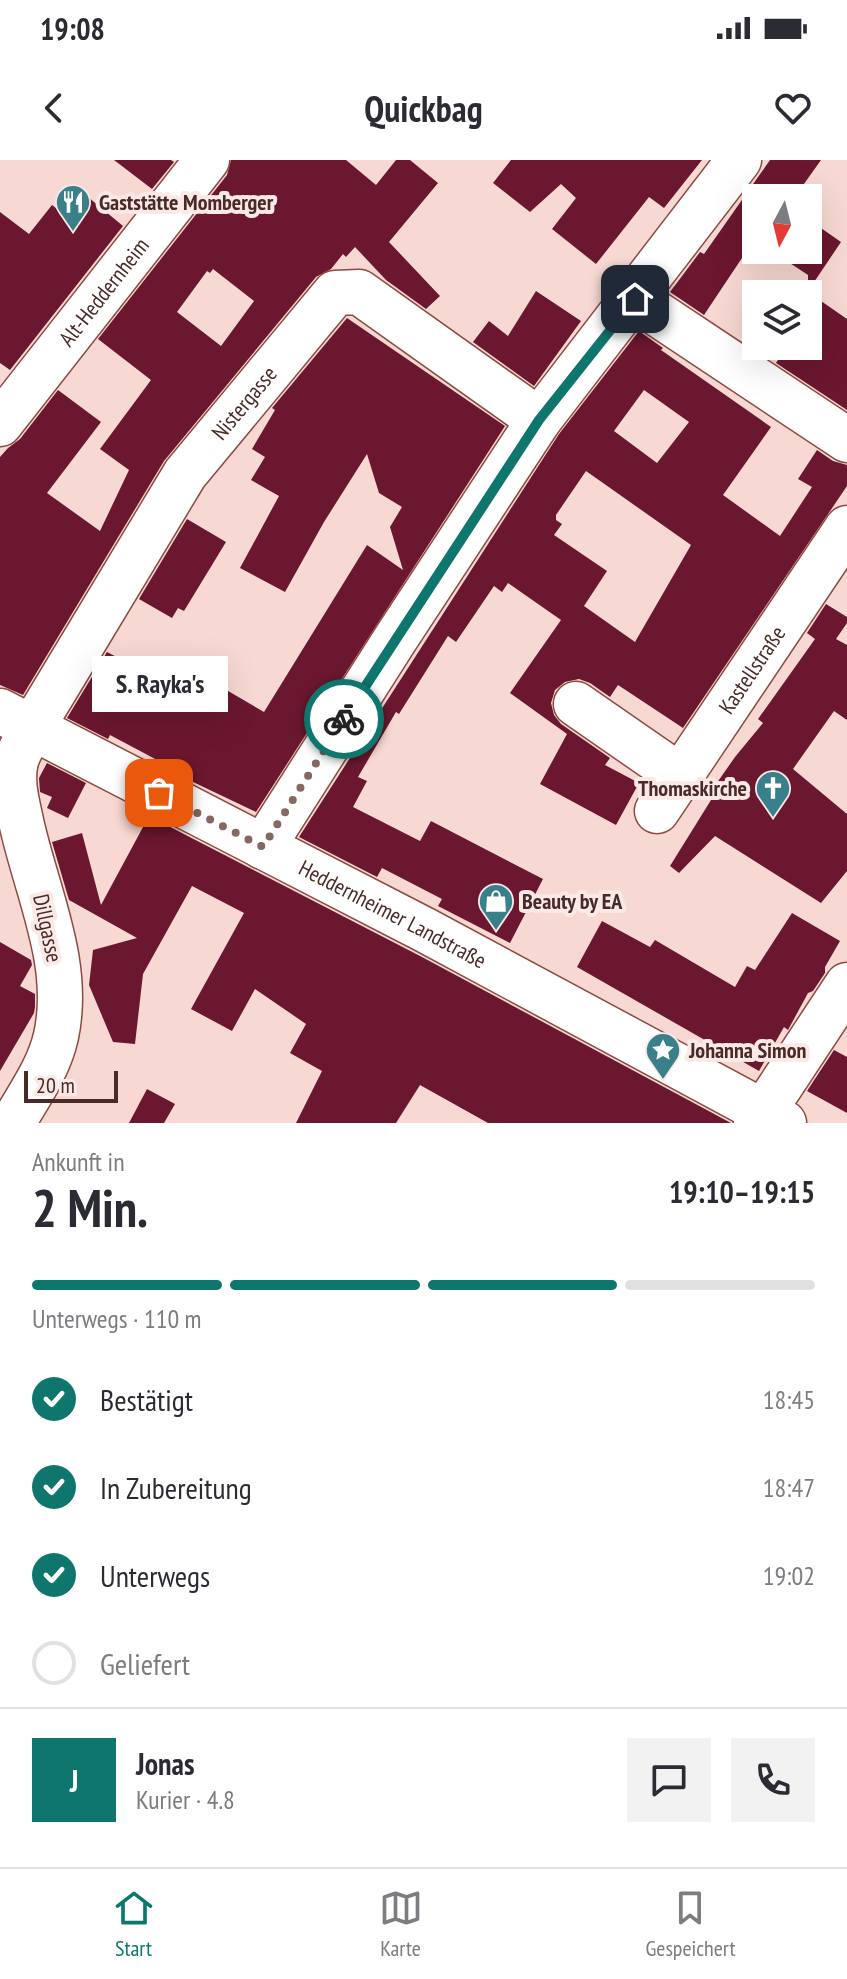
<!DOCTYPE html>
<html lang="de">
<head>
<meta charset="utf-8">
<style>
  body { margin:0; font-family:"PT Sans Narrow",sans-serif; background:#f2f2f3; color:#2b2b33; height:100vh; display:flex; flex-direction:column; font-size:30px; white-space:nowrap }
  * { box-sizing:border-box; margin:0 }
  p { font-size:26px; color:#7c7c81 }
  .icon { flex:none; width:44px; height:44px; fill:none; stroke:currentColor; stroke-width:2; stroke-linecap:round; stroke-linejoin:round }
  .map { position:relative; height:963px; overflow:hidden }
  .panel { display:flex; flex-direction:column; background:#fff; flex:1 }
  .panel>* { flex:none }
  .needle { width:52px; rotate:187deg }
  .buttons { position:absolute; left:742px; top:24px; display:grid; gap:16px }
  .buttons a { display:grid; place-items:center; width:80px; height:80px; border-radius:0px; background:#fff; box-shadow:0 8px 32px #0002; font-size:40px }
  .scale { position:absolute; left:24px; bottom:20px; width:94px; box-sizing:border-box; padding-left:8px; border:4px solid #492a26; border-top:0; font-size:22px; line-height:28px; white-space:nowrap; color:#492a26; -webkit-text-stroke:6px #fae9e6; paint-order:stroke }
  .pin { position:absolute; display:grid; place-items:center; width:68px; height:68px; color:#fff; margin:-34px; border-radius:16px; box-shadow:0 4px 12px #0006 }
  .courier { position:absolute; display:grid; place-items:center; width:80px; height:80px; margin:-40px; border:6px solid #0f766e; border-radius:50%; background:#fff; color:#222; box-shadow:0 2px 10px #0007 }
  .bubble { position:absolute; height:56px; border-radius:0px; background:#fff; box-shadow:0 8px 32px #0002; font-size:26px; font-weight:700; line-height:56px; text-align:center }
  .overview em { font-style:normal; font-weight:700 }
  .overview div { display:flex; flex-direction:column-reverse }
  .overview { display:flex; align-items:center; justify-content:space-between; height:136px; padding:0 32px }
  h1 { font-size:52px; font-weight:700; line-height:60px }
  .bar { display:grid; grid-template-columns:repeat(4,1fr); gap:12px 8px; align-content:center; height:96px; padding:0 32px }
  .bar i { height:10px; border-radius:6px; background:#e1e1e2 }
  .bar .on { background:#0f766e }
  .bar p { grid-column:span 4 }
  .line { display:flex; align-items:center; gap:20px; padding:0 32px; border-top:2px solid #e1e1e2 }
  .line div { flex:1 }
  .round { display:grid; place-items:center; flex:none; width:84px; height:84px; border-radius:0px; background:#f2f2f3 }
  ol { padding:0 32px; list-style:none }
  li { display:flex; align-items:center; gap:24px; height:88px }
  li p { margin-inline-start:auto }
  li .icon { padding:8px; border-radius:50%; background:#0f766e; color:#fff; stroke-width:4 }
  li:last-child { color:#7c7c81 }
  li i { width:44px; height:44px; border:4px solid #e1e1e2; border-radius:50% }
  .status { display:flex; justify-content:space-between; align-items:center; height:56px; padding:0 40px; background:#fff; direction:ltr }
  .status svg { height:22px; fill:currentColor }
  header { display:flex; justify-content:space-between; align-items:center; height:104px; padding:0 32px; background:#fff; font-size:36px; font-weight:700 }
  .tabs { display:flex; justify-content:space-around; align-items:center; height:112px; border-top:2px solid #e1e1e2; background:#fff; font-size:22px; color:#7c7c81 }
  .tabs a { display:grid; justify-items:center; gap:4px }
  .tabs .on { color:#0f766e }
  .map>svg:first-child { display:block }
</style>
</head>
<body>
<div class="status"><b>19:08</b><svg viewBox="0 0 49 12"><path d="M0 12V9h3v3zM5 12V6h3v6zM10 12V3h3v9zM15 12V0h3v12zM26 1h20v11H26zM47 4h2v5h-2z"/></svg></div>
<header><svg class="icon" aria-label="back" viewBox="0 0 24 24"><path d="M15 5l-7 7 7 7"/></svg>Quickbag<svg class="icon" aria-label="heart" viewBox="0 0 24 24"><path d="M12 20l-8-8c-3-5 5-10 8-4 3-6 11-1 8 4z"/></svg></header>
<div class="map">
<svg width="847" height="963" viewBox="0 0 847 963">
  <rect width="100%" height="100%" fill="#f8d8d2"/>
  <g fill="#6b172f" fill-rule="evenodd">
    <polygon points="114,0 171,0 174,2 152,29"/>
    <path d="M231,0H346L376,25L396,0H410L438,23L389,82L440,136L426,149L386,120L355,87L346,97L343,94L331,109L316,117L164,301L23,535L0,525V297L8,288L20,279L58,230L101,262L47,333L100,371L129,310L100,289L151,220L98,179L227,15ZM213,109L254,141L221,186L177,152L207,111L210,113Z"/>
    <polygon points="511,0 702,0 664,48 649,37 596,104 552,69 576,38 561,24 530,52 493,23"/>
    <polygon points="770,0 821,0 794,38 756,38 756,77 704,155 670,132 700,92 704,94"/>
    <polygon points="88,37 123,66 10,210 0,203 0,52 29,74 52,45 70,59"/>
    <polygon points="808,59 841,82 808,131 808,115 770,90 808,90"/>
    <polygon points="536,131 581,161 534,226 473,182 489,161 508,176"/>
    <polygon points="808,132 847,159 847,250 776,203 787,186 808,186"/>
    <polygon points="347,158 505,266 256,652 172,612 174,609 110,575 108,579 67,558 107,492 213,547 223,528 264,552 367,385 403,410 390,367 402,347 379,333 367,294 324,362 285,432 240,408 279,336 251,320 265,297 252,289 275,250 272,248"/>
    <path d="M639,171L663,188L661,190L771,267L723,335L780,376L812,327L798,319L817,290L833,301L847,305V326L683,568L618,525L610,537L590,523L579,519L565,522L555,530L551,543L554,555L561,564L610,598L605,605L639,623L616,665L540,624L567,574L510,533L561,460L508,423L502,432L494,426L456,482L448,476L399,554L396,552L358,617L367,621L353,647L420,681L431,661L543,719L510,783L438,746L442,739L382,708L377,717L299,677L559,274ZM644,230L689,262L657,303L614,271ZM586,311L691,385L635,482L584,446L607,411L554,375L562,364L556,360V355Z"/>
    <polygon points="187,359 226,382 184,451 178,448 172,458 139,439"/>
    <polygon points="826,444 847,457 847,463 836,479 847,485 847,560 834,551 793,609 847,654 847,711 821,743 715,676 679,713 670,706 711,640 707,637 735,597 763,563 758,559 815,479 807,473"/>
    <polygon points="47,603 86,623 68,658 47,648 52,637 40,632 39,618"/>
    <polygon points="149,656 422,797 731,963 488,963 420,925 396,963 296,963 322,911 290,893 306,864 255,829 232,871 191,849 244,753 192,726 143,814 135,884 113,882 89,825 93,790 137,778 69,740 52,682 82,673 101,745"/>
    <polygon points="792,753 840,781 825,807 825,813 813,831 808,833 788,870 784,867 759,911 577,807 602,761 650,787 655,780 735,827 747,806 755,810"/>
    <polygon points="0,782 31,800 32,805 20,826 35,834 35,847 34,853 0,911"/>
    <polygon points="834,890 847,897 847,953 807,931"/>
    <polygon points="147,929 175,944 164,963 129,963"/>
  </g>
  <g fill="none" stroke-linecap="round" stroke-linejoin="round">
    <g stroke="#8e4a41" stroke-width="47">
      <g id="minor">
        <polyline points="635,139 847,280"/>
        <path id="s1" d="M0,264L207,0"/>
        <polyline points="576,544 680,616"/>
        <path id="s2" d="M0,551L425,770L784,963"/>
        <path id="s3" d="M657,651L847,368"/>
        <polyline points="263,687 396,478 539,260 739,0"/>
        <path id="s4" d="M13,963C29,935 49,908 56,876C72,803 36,731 21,661C17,642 11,621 16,601C19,590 27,579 32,568L185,314L335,133L359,132L539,260"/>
        <polyline points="756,963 847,825"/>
      </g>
    </g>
    <use href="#minor" stroke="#fff" stroke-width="44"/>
  </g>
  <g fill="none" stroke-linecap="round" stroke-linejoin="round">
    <polyline stroke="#866762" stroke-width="8" stroke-dasharray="0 14.4" points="159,633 263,687 344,559"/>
    <polyline stroke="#0f766e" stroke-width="10" points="344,559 539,260 635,139"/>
  </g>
  <defs>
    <g id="restaurant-pin" transform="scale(1.8)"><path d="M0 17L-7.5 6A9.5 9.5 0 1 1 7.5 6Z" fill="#39808b" stroke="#fae9e6"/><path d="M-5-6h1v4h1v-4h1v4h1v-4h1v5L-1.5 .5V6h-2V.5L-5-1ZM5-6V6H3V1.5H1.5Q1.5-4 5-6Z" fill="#fff"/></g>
    <g id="church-pin" transform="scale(1.8)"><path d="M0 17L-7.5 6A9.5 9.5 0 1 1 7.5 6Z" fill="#39808b" stroke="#fae9e6"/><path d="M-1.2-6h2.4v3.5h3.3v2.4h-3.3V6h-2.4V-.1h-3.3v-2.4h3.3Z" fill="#fff"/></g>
    <g id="shop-pin" transform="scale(1.8)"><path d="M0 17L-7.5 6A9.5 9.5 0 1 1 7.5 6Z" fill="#39808b" stroke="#fae9e6"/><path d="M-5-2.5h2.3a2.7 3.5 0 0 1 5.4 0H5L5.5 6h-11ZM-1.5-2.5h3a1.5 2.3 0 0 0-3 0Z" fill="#fff"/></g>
    <g id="sight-pin" transform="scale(1.8)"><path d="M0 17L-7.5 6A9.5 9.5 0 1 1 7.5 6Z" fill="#39808b" stroke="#fae9e6"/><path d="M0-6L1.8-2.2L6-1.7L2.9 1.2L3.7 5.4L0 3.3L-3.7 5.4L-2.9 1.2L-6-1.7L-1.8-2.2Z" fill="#fff"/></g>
  </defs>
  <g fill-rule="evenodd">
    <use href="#restaurant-pin" x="73" y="42"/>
    <use href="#church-pin" x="773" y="628"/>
    <use href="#shop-pin" x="496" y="741"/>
    <use href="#sight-pin" x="663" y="890"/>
  </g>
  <g text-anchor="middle" stroke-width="8" stroke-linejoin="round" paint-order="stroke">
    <g font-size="22" font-weight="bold" fill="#492a26" stroke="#fae9e6" text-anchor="start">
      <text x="99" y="50">Gaststätte Momberger</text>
      <text x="747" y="636" text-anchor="end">Thomaskirche</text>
      <text x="522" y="749">Beauty by EA</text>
      <text x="689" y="898">Johanna Simon</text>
    </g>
    <g font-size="22" fill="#492a26" stroke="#fae9e6">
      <text dy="8" stroke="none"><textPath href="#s1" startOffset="168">Alt-Heddernheim</textPath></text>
      <text dy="8" stroke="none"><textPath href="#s4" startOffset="804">Nistergasse</textPath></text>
      <text dy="8" stroke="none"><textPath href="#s3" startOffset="170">Kastellstraße</textPath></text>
      <text dy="8" stroke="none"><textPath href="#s2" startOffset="442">Heddernheimer Landstraße</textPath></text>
      <text transform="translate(48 768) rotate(78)" y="8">Dillgasse</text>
    </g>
  </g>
</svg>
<div class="buttons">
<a><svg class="needle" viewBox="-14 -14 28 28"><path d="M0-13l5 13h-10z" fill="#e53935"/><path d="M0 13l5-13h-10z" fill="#7c7c81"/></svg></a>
<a><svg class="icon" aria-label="layers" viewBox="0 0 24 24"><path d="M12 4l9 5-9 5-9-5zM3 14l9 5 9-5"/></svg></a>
</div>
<div class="scale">20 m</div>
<div class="pin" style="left:159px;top:633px;background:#ea580c"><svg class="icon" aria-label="bag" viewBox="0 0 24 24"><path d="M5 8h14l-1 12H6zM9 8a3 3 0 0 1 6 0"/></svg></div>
<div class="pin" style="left:635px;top:139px;background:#1f2937"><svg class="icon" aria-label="home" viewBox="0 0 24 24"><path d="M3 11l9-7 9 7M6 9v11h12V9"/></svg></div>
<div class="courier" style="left:344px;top:559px"><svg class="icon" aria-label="bike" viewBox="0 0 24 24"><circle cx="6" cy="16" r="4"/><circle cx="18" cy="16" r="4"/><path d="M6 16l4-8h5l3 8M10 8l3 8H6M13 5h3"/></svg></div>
<div class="bubble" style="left:92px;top:496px;width:136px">S. Rayka's</div>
</div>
<section class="panel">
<div class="overview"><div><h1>2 Min.</h1><p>Ankunft in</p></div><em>19:10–19:15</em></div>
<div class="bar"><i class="on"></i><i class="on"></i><i class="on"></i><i></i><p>Unterwegs · 110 m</p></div>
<ol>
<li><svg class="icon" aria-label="check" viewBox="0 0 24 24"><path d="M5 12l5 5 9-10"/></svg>Bestätigt<p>18:45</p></li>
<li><svg class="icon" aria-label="check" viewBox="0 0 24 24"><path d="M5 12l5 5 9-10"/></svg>In Zubereitung<p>18:47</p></li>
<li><svg class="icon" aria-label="check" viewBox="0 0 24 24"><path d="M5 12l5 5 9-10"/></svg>Unterwegs<p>19:02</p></li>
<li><i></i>Geliefert</li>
</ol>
<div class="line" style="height:144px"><b class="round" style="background:#0f766e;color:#fff">J</b><div><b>Jonas</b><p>Kurier · 4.8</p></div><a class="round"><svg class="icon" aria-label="chat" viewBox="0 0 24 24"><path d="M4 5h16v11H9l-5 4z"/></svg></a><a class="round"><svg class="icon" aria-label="phone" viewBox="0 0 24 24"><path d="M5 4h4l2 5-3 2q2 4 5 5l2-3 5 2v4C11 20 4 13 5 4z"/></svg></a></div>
</section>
<nav class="tabs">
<a class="on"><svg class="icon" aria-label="home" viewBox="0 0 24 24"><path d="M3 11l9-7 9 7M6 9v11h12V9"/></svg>Start</a>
<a><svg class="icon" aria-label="map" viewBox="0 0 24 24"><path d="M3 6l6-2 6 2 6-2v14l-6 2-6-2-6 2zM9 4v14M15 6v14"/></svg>Karte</a>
<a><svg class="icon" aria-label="saved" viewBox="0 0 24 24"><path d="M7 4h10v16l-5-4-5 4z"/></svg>Gespeichert</a>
</nav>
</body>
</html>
